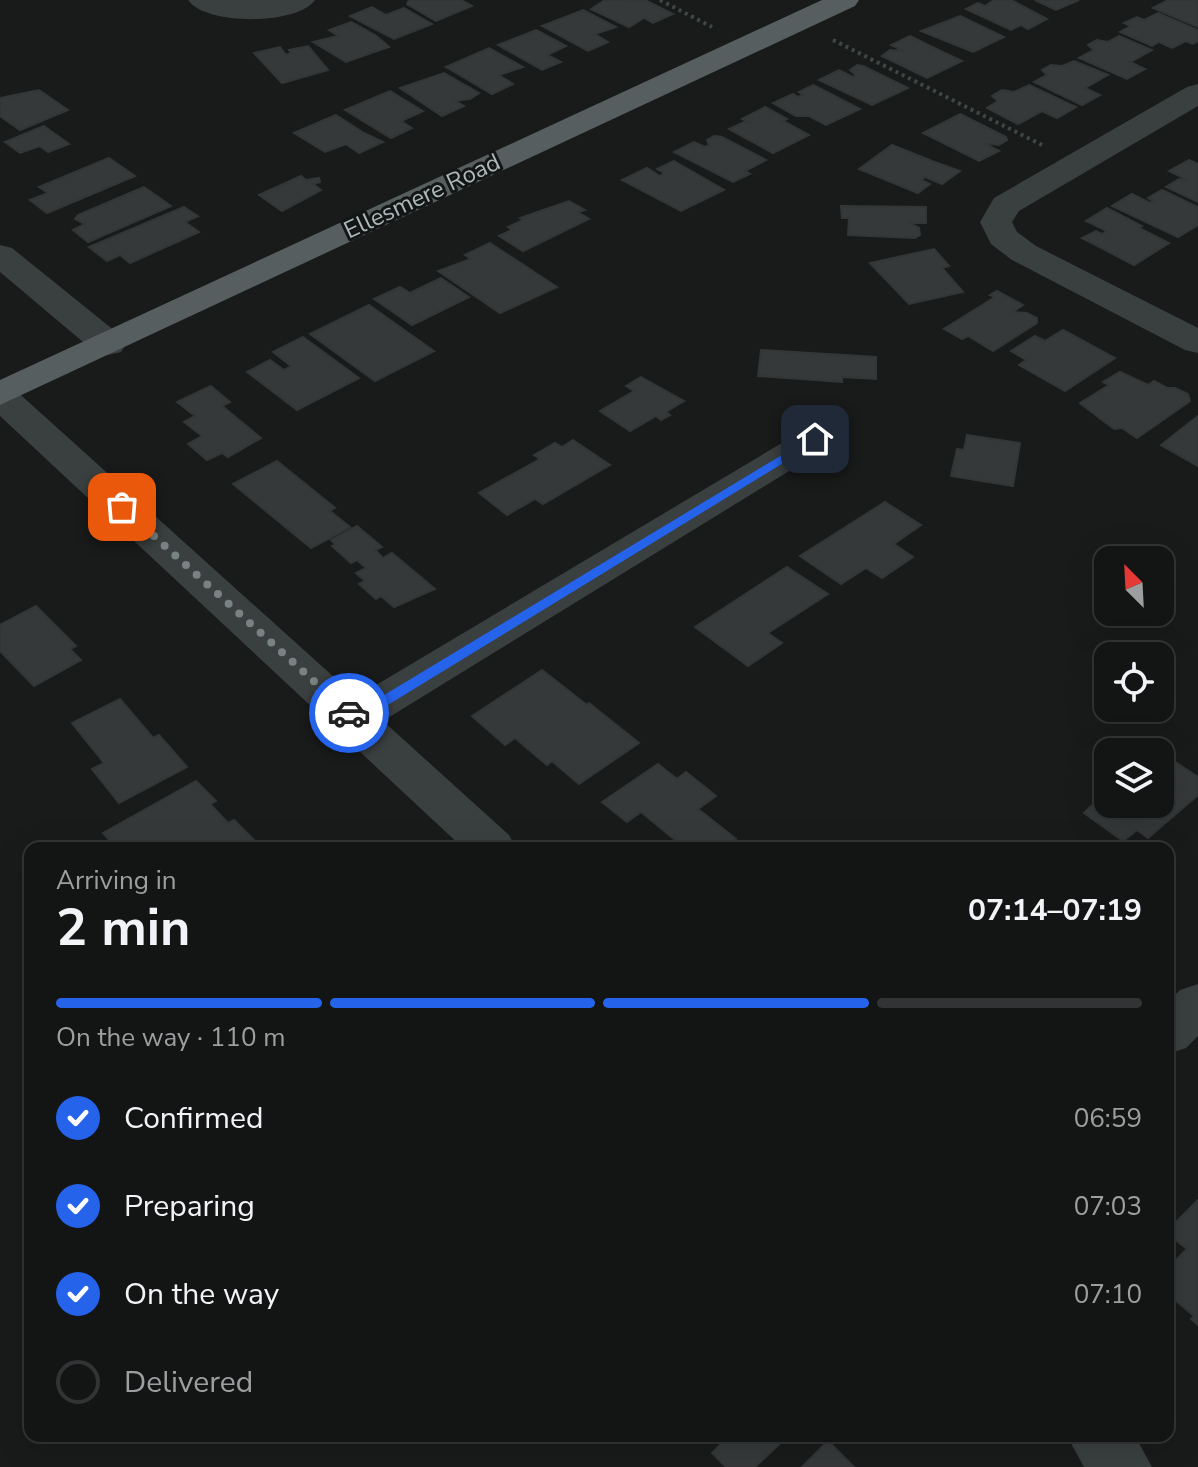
<!DOCTYPE html>
<html lang="en">
<head>
<meta charset="utf-8">
<style>
  body { margin:0; font-family:"Nunito Sans",sans-serif; background:#202122; color:#f1f3f6; height:100vh; display:flex; flex-direction:column; font-size:30px; white-space:nowrap }
  * { box-sizing:border-box; margin:0 }
  p { font-size:26px; color:#9d9ea0 }
  .icon { flex:none; width:44px; height:44px; fill:none; stroke:currentColor; stroke-width:2; stroke-linecap:round; stroke-linejoin:round }
  .map { position:relative; flex:1; overflow:hidden }
  .side { position:absolute; left:24px; top:842px; width:1150px; height:600px; display:flex; flex-direction:column; background:#131414; border-radius:16px; box-shadow:0 8px 32px #0002,0 0 0 2px #323334 }
  .side>* { flex:none }
  .needle { width:52px; rotate:336deg }
  .buttons { position:absolute; left:1094px; top:546px; display:grid; gap:16px }
  .buttons a { display:grid; place-items:center; width:80px; height:80px; border-radius:16px; background:#131414; box-shadow:0 8px 32px #0002,0 0 0 2px #323334; font-size:40px }
  .pin { position:absolute; display:grid; place-items:center; width:68px; height:68px; color:#fff; margin:-34px; border-radius:16px; box-shadow:0 4px 12px #0006 }
  .courier { position:absolute; display:grid; place-items:center; width:80px; height:80px; margin:-40px; border:6px solid #2563eb; border-radius:50%; background:#fff; color:#222; box-shadow:0 2px 10px #0007 }
  .head em { font-style:normal; font-weight:700 }
  .head div { display:flex; flex-direction:column-reverse }
  .head { display:flex; align-items:center; justify-content:space-between; height:136px; padding:0 32px }
  h1 { font-size:52px; font-weight:700; line-height:60px }
  .bar { display:grid; grid-template-columns:repeat(4,1fr); gap:12px 8px; align-content:center; height:96px; padding:0 32px }
  .bar i { height:10px; border-radius:6px; background:#323334 }
  .bar .current { background:#2563eb }
  .bar p { grid-column:span 4 }
  ol { padding:0 32px; list-style:none }
  li { display:flex; align-items:center; gap:24px; height:88px }
  li p { margin-inline-start:auto }
  li .icon { padding:8px; border-radius:50%; background:#2563eb; color:#fff; stroke-width:4 }
  li:last-child { color:#9d9ea0 }
  li i { width:44px; height:44px; border:4px solid #323334; border-radius:50% }
  .map>svg:first-child { display:block }
</style>
</head>
<body>
<div class="map">
<svg width="1198" height="1467" viewBox="0 0 1198 1467">
  <rect width="100%" height="100%" fill="#191b1b"/>
  <g fill="#36393a" stroke="#333637" stroke-width="2">
    <polygon points="461,0 472,6 436,21 407,4 409,0"/>
    <polygon points="605,0 647,1 673,14 653,23 644,18 629,27 591,9"/>
    <polygon points="994,0 1011,0 1047,19 1028,29 1021,25 1011,30 966,9 978,3 985,6"/>
    <polygon points="1035,0 1079,0 1056,10"/>
    <polygon points="1168,0 1198,0 1198,27 1153,8"/>
    <polygon points="372,7 386,15 404,8 432,24 394,39 350,16"/>
    <polygon points="583,10 616,27 595,34 608,42 588,51 542,26"/>
    <polygon points="1158,13 1198,30 1198,41 1193,44 1186,41 1172,48 1159,42 1152,46 1120,32 1131,26 1124,23 1137,17 1144,20"/>
    <polygon points="960,16 1004,37 973,52 921,31"/>
    <polygon points="351,22 375,35 389,47 346,62 313,42 338,36 329,30"/>
    <polygon points="536,30 566,46 547,55 561,62 542,70 498,45"/>
    <polygon points="910,36 930,46 962,61 927,78 882,56 890,50 904,51 891,45"/>
    <polygon points="1119,36 1152,50 1130,62 1145,69 1127,79 1079,58 1094,50 1088,45 1097,40 1108,42"/>
    <polygon points="308,46 328,70 282,83 254,53 280,47 286,55 291,53 289,50"/>
    <polygon points="489,48 523,67 499,75 513,84 492,94 446,67"/>
    <polygon points="1074,61 1108,75 1085,88 1100,95 1082,105 1034,82 1047,75 1042,70 1051,65 1062,66"/>
    <polygon points="857,65 863,66 908,88 872,105 819,80 839,70 853,77 856,75 850,70"/>
    <polygon points="444,73 479,93 470,99 455,101 464,106 442,116 400,88"/>
    <polygon points="813,85 860,109 826,125 809,116 796,116 773,103 793,94 798,97 803,95 799,92"/>
    <polygon points="1029,85 1076,107 1057,118 1042,111 1018,124 987,108 998,101 992,96 1002,90 1014,92"/>
    <polygon points="39,90 68,110 20,130 0,116 0,98"/>
    <polygon points="390,91 423,111 401,121 412,128 391,138 345,110"/>
    <polygon points="765,107 787,119 783,121 809,135 773,153 729,129 744,122 751,123 742,119"/>
    <polygon points="960,114 1006,137 1007,140 999,145 984,143 999,151 979,161 923,133"/>
    <polygon points="336,115 364,133 383,142 359,153 346,144 325,152 294,133"/>
    <polygon points="44,126 69,144 48,152 40,146 20,153 5,142"/>
    <polygon points="714,136 722,137 766,160 745,171 750,174 733,182 674,152 694,142 705,147 709,145 707,140"/>
    <polygon points="892,145 932,161 960,171 942,184 925,177 921,180 930,184 918,193 859,169"/>
    <polygon points="109,158 135,176 47,213 30,200 48,193 39,187"/>
    <polygon points="1189,160 1198,164 1198,202 1166,187 1179,179 1188,180 1169,171"/>
    <polygon points="674,161 724,190 681,211 622,180 647,168 660,176 664,173 657,169"/>
    <polygon points="301,176 306,180 319,178 320,182 313,184 321,190 282,211 259,195"/>
    <polygon points="144,187 171,206 88,242 73,230 85,224 75,219 78,215"/>
    <polygon points="1162,190 1198,207 1198,225 1178,237 1112,206 1132,194 1150,203 1153,201 1148,198"/>
    <polygon points="569,201 585,210 578,212 589,219 523,251 499,236 512,230 508,227 523,220 520,218"/>
    <polygon points="841,206 926,207 926,223 910,223 919,228 920,235 915,238 848,235 849,218 842,218"/>
    <polygon points="184,207 198,216 185,222 199,232 130,263 120,255 107,261 89,247"/>
    <polygon points="1107,208 1142,226 1139,228 1169,243 1134,265 1082,238 1096,231 1102,234 1107,231 1086,221"/>
    <polygon points="490,243 557,287 500,313 438,271 471,259 465,255"/>
    <polygon points="934,249 949,266 942,268 963,292 909,304 870,263"/>
    <polygon points="441,278 469,297 412,325 374,299 400,287 410,293"/>
    <polygon points="997,291 1023,305 1013,312 1027,313 1037,318 1037,323 993,351 968,336 962,339 944,329 995,297 990,295"/>
    <polygon points="369,305 434,351 375,381 310,334"/>
    <polygon points="1063,330 1115,358 1065,391 1019,365 1026,360 1011,351 1035,336 1045,341"/>
    <polygon points="303,337 359,378 297,410 247,372 270,360 284,370 291,366 273,352"/>
    <polygon points="761,350 876,357 876,379 842,377 842,382 758,376"/>
    <polygon points="1120,372 1148,385 1154,381 1167,388 1175,388 1188,394 1190,401 1137,438 1122,428 1114,429 1080,403 1109,385 1103,382"/>
    <polygon points="641,377 684,401 666,412 670,415 661,420 656,416 630,431 600,411 634,391 626,386"/>
    <polygon points="211,386 230,402 222,406 261,438 228,457 222,453 207,460 188,444 202,436 184,422 195,416 177,402"/>
    <polygon points="1198,416 1198,466 1161,445"/>
    <polygon points="967,435 1020,443 1013,486 951,476 957,449 964,450"/>
    <polygon points="573,440 610,465 543,504 535,499 507,515 479,493 540,459 534,455 555,443 562,447"/>
    <polygon points="277,461 335,508 330,511 350,527 311,548 233,484"/>
    <polygon points="885,502 921,525 894,544 913,557 882,578 866,568 841,584 800,556"/>
    <polygon points="357,526 382,547 375,550 383,558 392,553 435,589 394,607 381,596 376,599 359,584 365,581 356,573 366,568 357,560 351,563 332,546 336,545 331,540"/>
    <polygon points="787,567 828,594 768,633 782,643 748,666 695,627"/>
    <polygon points="36,606 76,646 70,649 81,660 34,686 0,651 0,625"/>
    <polygon points="542,670 587,705 589,703 639,743 579,784 552,761 547,765 515,738 505,745 472,716"/>
    <polygon points="120,699 153,738 159,735 187,767 119,803 92,769 104,763 72,723"/>
    <polygon points="1157,750 1198,777 1198,795 1148,838 1137,830 1123,841 1084,813 1108,790 1108,804 1160,804 1160,752 1154,752"/>
    <polygon points="658,764 677,779 686,772 716,796 698,809 736,839 724,848 685,848 641,812 627,822 602,802"/>
    <polygon points="196,781 216,801 210,804 228,823 234,820 262,848 116,848 103,833"/>
    <polygon points="1198,1200 1198,1325 1191,1319 1194,1316 1168,1294 1168,1268 1187,1249 1168,1234 1168,1230"/>
    <polygon points="723,1436 788,1436 755,1467 726,1467 712,1453 726,1439"/>
    <polygon points="828,1441 854,1467 802,1467"/>
  </g>
  <g fill="none" stroke-linecap="round" stroke-linejoin="round">
    <g stroke="#404747" stroke-width="4" stroke-dasharray="3 4" stroke-linecap="butt">
      <polyline points="660,0 712,27"/>
      <polyline points="833,40 1042,145"/>
    </g>
    <g fill="#3a3f40" fill-rule="evenodd">
      <path d="M188,0H315C298,25 206,26 188,0Z"/>
      <polygon points="1198,84 1198,106 1019,211 1012,222 1017,232 1036,246 1198,328 1198,353 1185,350 1012,260 991,244 980,222 994,198 1187,87"/>
      <polygon points="0,245 12,248 121,336 126,344 121,352 108,355 95,352 0,272"/>
      <polygon points="0,385 13,388 356,697 802,431 815,427 828,431 834,439 828,447 383,721 509,835 516,848 463,848 0,416"/>
      <polygon points="1198,984 1198,1036 1186,1048 1168,1054 1168,1002 1180,990"/>
      <polygon points="1067,1436 1135,1436 1152,1467 1084,1467"/>
    </g>
    <polygon fill="#565e5f" fill-rule="evenodd" points="822,0 859,0 855,6 0,405 0,380"/>
  </g>
  <polygon fill="#2563eb" points="815,435 819,441 360,722 351,722 344,716 344,709 356,712"/>
  <g fill="none" stroke-linecap="round" stroke-linejoin="round">
    <polyline stroke="#798283" stroke-width="8" stroke-dasharray="0 14.4" points="122,507 349,713"/>
  </g>
  <g text-anchor="middle" stroke-width="6" stroke-linejoin="round" paint-order="stroke">
    <g font-size="24" fill="#acb9bb" stroke="#141616">
      <text transform="translate(422 196) rotate(-25)" y="8">Ellesmere Road</text>
    </g>
  </g>
</svg>
<div class="buttons">
<a><svg class="needle" viewBox="-14 -14 28 28"><path d="M0-13l5 13h-10z" fill="#e53935"/><path d="M0 13l5-13h-10z" fill="#9d9ea0"/></svg></a>
<a><svg class="icon" aria-label="locate" viewBox="0 0 24 24"><circle cx="12" cy="12" r="6"/><path d="M12 2v4M12 18v4M2 12h4M18 12h4"/></svg></a>
<a><svg class="icon" aria-label="layers" viewBox="0 0 24 24"><path d="M12 4l9 5-9 5-9-5zM3 14l9 5 9-5"/></svg></a>
</div>
<div class="pin" style="left:122px;top:507px;background:#ea580c"><svg class="icon" aria-label="bag" viewBox="0 0 24 24"><path d="M5 8h14l-1 12H6zM9 8a3 3 0 0 1 6 0"/></svg></div>
<div class="pin" style="left:815px;top:439px;background:#1f2937"><svg class="icon" aria-label="home" viewBox="0 0 24 24"><path d="M3 11l9-7 9 7M6 9v11h12V9"/></svg></div>
<div class="courier" style="left:349px;top:713px"><svg class="icon" aria-label="car" viewBox="0 0 24 24"><path d="M5 17H2v-5l4-1 3-4h7l3 4 3 1v5h-3M9 17h6M6 11h13"/><circle cx="7" cy="17" r="2"/><circle cx="17" cy="17" r="2"/></svg></div>
<section class="side">
<div class="head"><div><h1>2 min</h1><p>Arriving in</p></div><em>07:14–07:19</em></div>
<div class="bar"><i class="current"></i><i class="current"></i><i class="current"></i><i></i><p>On the way · 110 m</p></div>
<ol>
<li><svg class="icon" aria-label="check" viewBox="0 0 24 24"><path d="M5 12l5 5 9-10"/></svg>Confirmed<p>06:59</p></li>
<li><svg class="icon" aria-label="check" viewBox="0 0 24 24"><path d="M5 12l5 5 9-10"/></svg>Preparing<p>07:03</p></li>
<li><svg class="icon" aria-label="check" viewBox="0 0 24 24"><path d="M5 12l5 5 9-10"/></svg>On the way<p>07:10</p></li>
<li><i></i>Delivered</li>
</ol>
</section>
</div>
</body>
</html>
